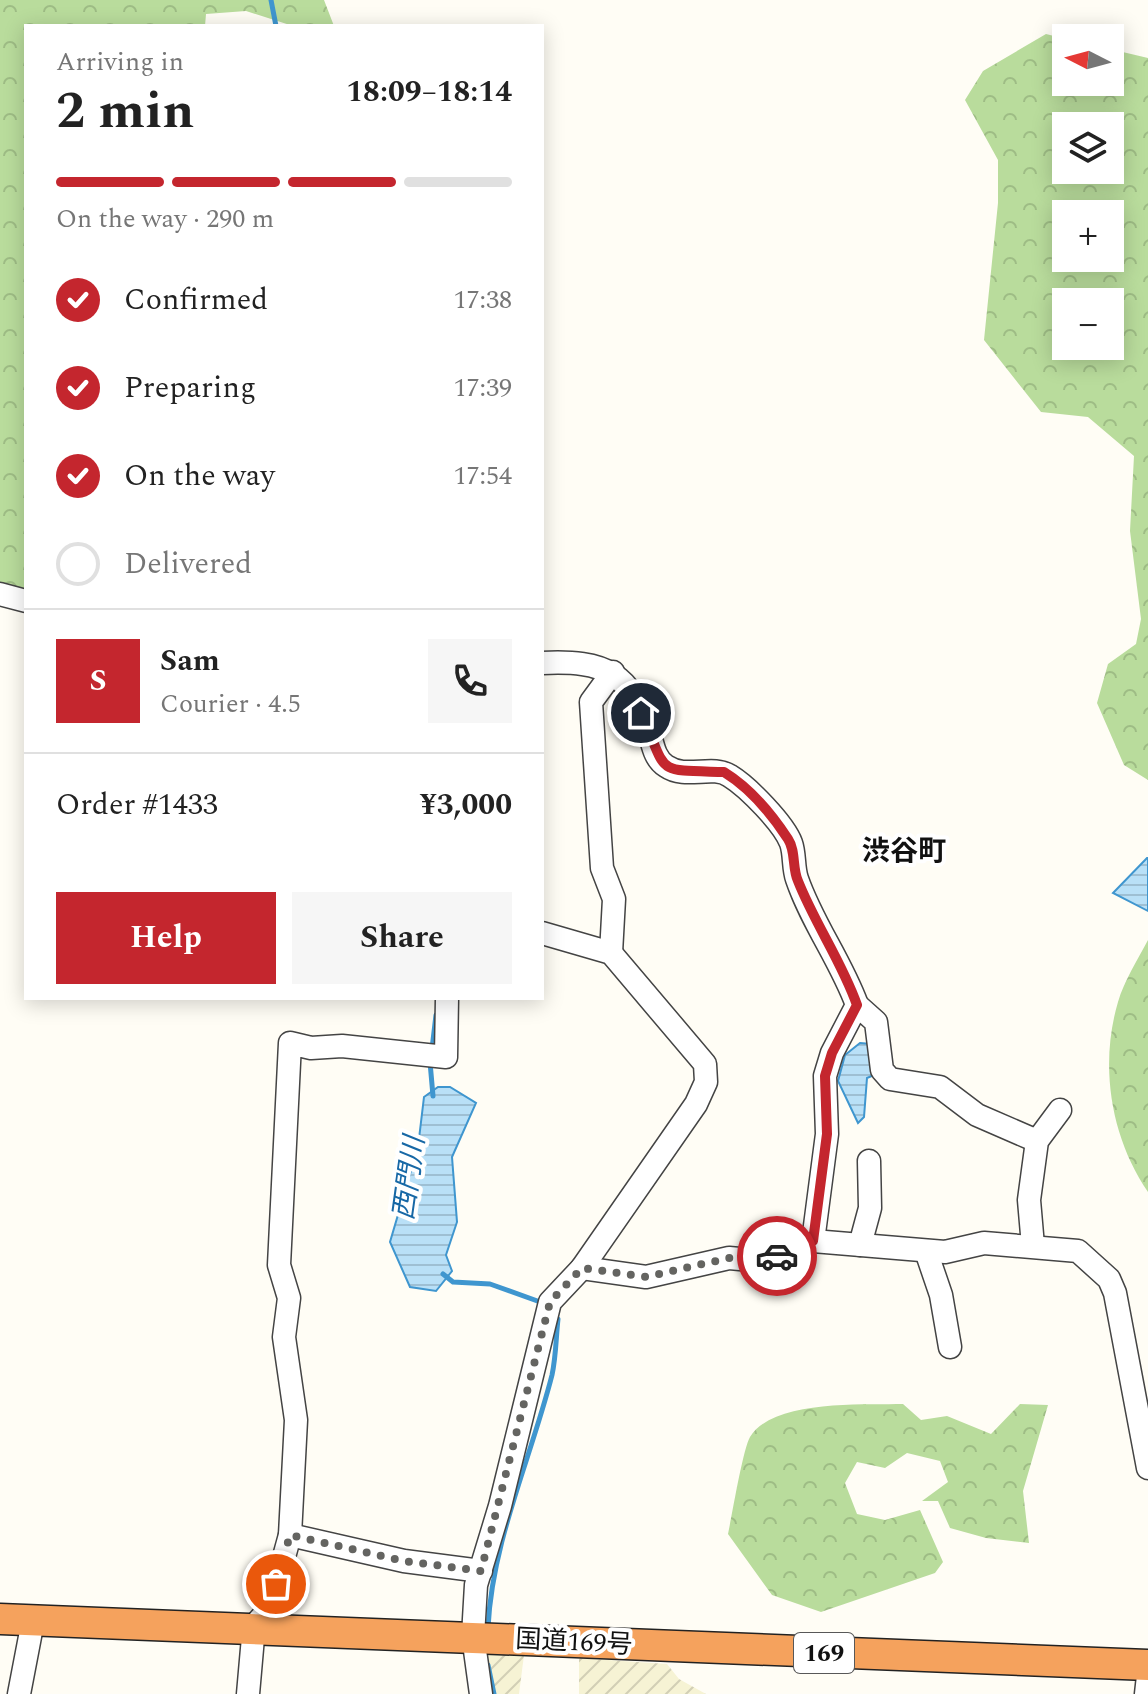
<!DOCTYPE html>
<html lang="en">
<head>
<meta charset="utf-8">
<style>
  body { margin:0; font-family:Spectral,"Noto Sans JP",serif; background:#f6f6f6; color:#222; height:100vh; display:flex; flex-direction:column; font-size:30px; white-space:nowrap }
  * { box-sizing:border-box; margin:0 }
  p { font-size:26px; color:#767676 }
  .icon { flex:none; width:44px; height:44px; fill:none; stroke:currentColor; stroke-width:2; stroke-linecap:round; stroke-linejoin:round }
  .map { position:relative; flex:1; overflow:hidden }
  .drawer { position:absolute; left:24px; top:24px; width:520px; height:976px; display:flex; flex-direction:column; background:#fff; border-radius:0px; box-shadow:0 4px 20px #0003 }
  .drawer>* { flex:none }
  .needle { width:52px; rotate:276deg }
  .buttons { position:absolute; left:1052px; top:24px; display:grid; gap:16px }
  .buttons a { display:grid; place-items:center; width:72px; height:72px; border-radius:0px; background:#fff; box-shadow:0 4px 20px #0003; font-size:40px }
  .pin { position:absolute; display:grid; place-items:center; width:68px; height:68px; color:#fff; margin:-34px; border:4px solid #fff; border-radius:50%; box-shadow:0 2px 8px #0007 }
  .courier { position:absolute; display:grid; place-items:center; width:80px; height:80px; margin:-40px; border:6px solid #c4262e; border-radius:50%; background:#fff; color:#222; box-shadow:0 2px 10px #0007 }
  .head em { font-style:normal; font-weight:700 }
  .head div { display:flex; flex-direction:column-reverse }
  .head { display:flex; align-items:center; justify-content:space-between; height:136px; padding:0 32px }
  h1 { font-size:52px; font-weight:700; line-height:60px }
  .bar { display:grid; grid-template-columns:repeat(4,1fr); gap:12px 8px; align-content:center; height:96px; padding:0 32px }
  .bar i { height:10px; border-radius:6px; background:#e0e0e0 }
  .bar .active { background:#c4262e }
  .bar p { grid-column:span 4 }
  .line { display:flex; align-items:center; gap:20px; padding:0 32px; border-top:2px solid #e0e0e0 }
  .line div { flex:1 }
  .round { display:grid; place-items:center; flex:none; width:84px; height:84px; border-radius:0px; background:#f6f6f6 }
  ol { padding:0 32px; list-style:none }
  li { display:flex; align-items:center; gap:24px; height:88px }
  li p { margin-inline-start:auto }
  li .icon { padding:8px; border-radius:50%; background:#c4262e; color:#fff; stroke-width:4 }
  li:last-child { color:#767676 }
  li i { width:44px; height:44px; border:4px solid #e0e0e0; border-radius:50% }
  .cta { display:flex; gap:16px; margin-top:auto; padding:16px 32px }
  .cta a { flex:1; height:92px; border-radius:0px; background:#c4262e; color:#fff; font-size:32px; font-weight:700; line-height:92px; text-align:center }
  .cta a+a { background:#f6f6f6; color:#222 }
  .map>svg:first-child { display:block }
</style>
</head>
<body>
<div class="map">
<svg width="1148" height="1694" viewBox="0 0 1148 1694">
  <defs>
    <pattern id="farmland-furrows" width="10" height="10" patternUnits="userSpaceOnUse" patternTransform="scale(2)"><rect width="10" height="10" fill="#f6f3d4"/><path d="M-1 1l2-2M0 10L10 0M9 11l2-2" fill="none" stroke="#d2cfb5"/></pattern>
    <pattern id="forest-crowns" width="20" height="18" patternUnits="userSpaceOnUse" patternTransform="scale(2)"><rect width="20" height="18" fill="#b9dc9c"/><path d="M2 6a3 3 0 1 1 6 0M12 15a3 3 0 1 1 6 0" fill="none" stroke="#9ebc85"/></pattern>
    <pattern id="water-rules" width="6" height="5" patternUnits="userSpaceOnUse" patternTransform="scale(2)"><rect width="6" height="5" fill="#b9e0f7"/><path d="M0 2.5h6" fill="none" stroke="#9ebfd3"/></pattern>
  </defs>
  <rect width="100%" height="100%" fill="#fffdf5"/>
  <g fill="url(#farmland-furrows)">
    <polygon points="488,1654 524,1655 519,1694 493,1694"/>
    <polygon points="579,1658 667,1664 679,1679 706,1694 579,1694"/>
  </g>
  <g fill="url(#forest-crowns)" fill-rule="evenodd">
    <polygon points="0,0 324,0 334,26 293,26 246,11 206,14 205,26 26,26 26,594 20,587 0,586"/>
    <path d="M1046,34L1066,39V82H1110V49L1148,58V780L1124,765L1097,703L1108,664L1136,644L1141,619L1130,531L1134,456L1088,417L1041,412L984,340L998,203V160L965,100L983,71ZM1066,126H1110V170H1066ZM1110,214V258H1066V214ZM1066,302H1110V346H1066Z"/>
    <path d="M1148,940V1192C1111,1138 1099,1066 1118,1002C1124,981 1138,959 1148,940Z"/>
    <path d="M903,1404L921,1420L947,1416L991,1434L1020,1404L1048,1405L1023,1491L1029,1543L986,1538L950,1528L938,1501H922L948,1482L940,1461L907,1453L885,1468L857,1462L845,1483L857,1514L885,1520L920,1510L943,1562L935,1573L821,1612L772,1595L728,1534C732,1515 743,1449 750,1437C773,1399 865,1405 903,1404Z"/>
  </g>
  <g fill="url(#water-rules)" stroke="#3f96cf" stroke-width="2">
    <polygon points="1147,858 1148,858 1148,911 1113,893"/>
    <polygon points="860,1043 871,1044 874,1075 867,1078 864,1117 858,1123 838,1081 845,1055"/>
    <polygon points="438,1087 450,1087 476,1103 452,1157 457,1222 446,1255 452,1271 436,1291 410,1287 390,1242 418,1147 424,1097"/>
  </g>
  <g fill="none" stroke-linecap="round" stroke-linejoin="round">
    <g stroke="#3f96cf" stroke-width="5">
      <polyline points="271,0 276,26"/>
      <polyline points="432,1049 436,1015"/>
      <polyline points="430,1062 433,1096"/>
      <polyline points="443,1274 453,1282 490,1284 543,1303"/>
      <path d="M488,1628C492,1541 531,1458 552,1375C556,1357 556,1337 558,1319L555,1316"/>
      <polyline points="488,1665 494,1694"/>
    </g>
    <g stroke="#444" stroke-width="25">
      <g id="minor">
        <polyline points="0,594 26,601"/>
        <path d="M542,663C605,660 631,672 650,735C653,746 655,759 666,766C686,780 712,764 730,776C748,787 784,824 791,843C795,854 793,868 797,879C812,923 841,961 857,1005L832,1053L825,1076L827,1134L813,1241"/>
        <polyline points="611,953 614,899 602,868 591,702 613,672"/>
        <polyline points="857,1005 876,1022 882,1070 890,1079 940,1087 977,1115 1037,1141"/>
        <polyline points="860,1245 870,1208 869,1161"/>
        <polyline points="1033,1246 1029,1200 1037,1141 1060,1110"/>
        <polyline points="926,1251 941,1295 950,1347"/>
        <polyline points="582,1268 646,1277 729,1258 751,1260 774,1257 813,1241 945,1252 984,1243 1078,1251 1109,1279 1115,1293 1148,1468"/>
        <polyline points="290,1535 404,1561 481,1571"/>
        <polyline points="19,1694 33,1621"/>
        <polyline points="248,1694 254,1626 270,1608 290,1535 296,1420 284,1337 289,1298 279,1265 290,1043 311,1048 342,1046 446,1057 447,998"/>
        <polyline points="481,1694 473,1636 476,1585 500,1506 550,1302 582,1268 696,1104 706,1082 705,1064 611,953 542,933"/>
        <polyline points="1146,1694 1148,1676"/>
      </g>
    </g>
    <g stroke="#222" stroke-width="33">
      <polyline id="highway" points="0,1619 1148,1665"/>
    </g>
    <use href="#minor" stroke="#fff" stroke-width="22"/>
    <use href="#highway" stroke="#f5a25d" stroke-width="30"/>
  </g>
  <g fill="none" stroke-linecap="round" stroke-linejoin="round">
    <polyline stroke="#646461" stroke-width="8" stroke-dasharray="0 14.4" points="276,1584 290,1535 404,1561 481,1571 550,1302 582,1268 646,1277 729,1258 751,1260 777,1256"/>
    <path stroke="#c4262e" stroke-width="10" d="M641,713C669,775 652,770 724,772C750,788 771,813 788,839C796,851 792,868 798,881C815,924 842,962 857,1005L832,1053L825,1076L827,1134L813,1241L777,1256"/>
  </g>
  <g text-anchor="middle" stroke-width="8" stroke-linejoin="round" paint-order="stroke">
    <rect fill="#fff" stroke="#585858" stroke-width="2" x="794" y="1633" width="60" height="40" rx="6"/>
    <g font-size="24" font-weight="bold" fill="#111">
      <text x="824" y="1661">169</text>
    </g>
    <g font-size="26" fill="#111" stroke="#fff">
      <text transform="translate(574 1641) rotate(3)" y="9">国道169号</text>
    </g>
    <g font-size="28" font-weight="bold" fill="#111" stroke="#fff">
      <text x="904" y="860">渋谷町</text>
    </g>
    <g font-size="28" font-style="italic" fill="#1768a6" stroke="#fff">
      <text transform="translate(408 1178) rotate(-82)" y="10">西門川</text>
    </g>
  </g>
</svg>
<div class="buttons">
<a><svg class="needle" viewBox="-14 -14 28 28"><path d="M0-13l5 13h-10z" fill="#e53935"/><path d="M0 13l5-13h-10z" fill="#767676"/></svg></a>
<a><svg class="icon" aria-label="layers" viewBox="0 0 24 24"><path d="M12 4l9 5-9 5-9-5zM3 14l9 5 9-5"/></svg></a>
<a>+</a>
<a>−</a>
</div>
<div class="pin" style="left:276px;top:1584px;background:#ea580c"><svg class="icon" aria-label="bag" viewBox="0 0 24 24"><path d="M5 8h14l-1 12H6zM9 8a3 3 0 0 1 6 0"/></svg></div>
<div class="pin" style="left:641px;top:713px;background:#1f2937"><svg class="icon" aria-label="home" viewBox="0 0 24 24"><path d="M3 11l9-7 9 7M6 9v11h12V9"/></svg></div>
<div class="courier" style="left:777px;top:1256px"><svg class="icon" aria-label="car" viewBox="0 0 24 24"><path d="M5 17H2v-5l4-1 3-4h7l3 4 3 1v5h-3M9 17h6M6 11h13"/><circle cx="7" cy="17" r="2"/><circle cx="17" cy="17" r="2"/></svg></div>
<section class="drawer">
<div class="head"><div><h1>2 min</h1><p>Arriving in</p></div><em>18:09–18:14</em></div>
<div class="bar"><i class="active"></i><i class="active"></i><i class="active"></i><i></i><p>On the way · 290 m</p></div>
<ol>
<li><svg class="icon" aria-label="check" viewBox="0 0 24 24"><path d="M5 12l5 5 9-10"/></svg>Confirmed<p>17:38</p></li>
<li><svg class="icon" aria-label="check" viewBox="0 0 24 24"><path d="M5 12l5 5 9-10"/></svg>Preparing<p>17:39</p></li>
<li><svg class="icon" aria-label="check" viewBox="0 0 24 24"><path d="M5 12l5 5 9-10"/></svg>On the way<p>17:54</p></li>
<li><i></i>Delivered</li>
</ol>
<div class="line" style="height:144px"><b class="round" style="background:#c4262e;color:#fff">S</b><div><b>Sam</b><p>Courier · 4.5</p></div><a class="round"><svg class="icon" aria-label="phone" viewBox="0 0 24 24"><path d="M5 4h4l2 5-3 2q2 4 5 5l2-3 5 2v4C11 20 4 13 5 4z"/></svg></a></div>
<div class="line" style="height:104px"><div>Order #1433</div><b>¥3,000</b></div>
<div class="cta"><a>Help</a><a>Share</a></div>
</section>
</div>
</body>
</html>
